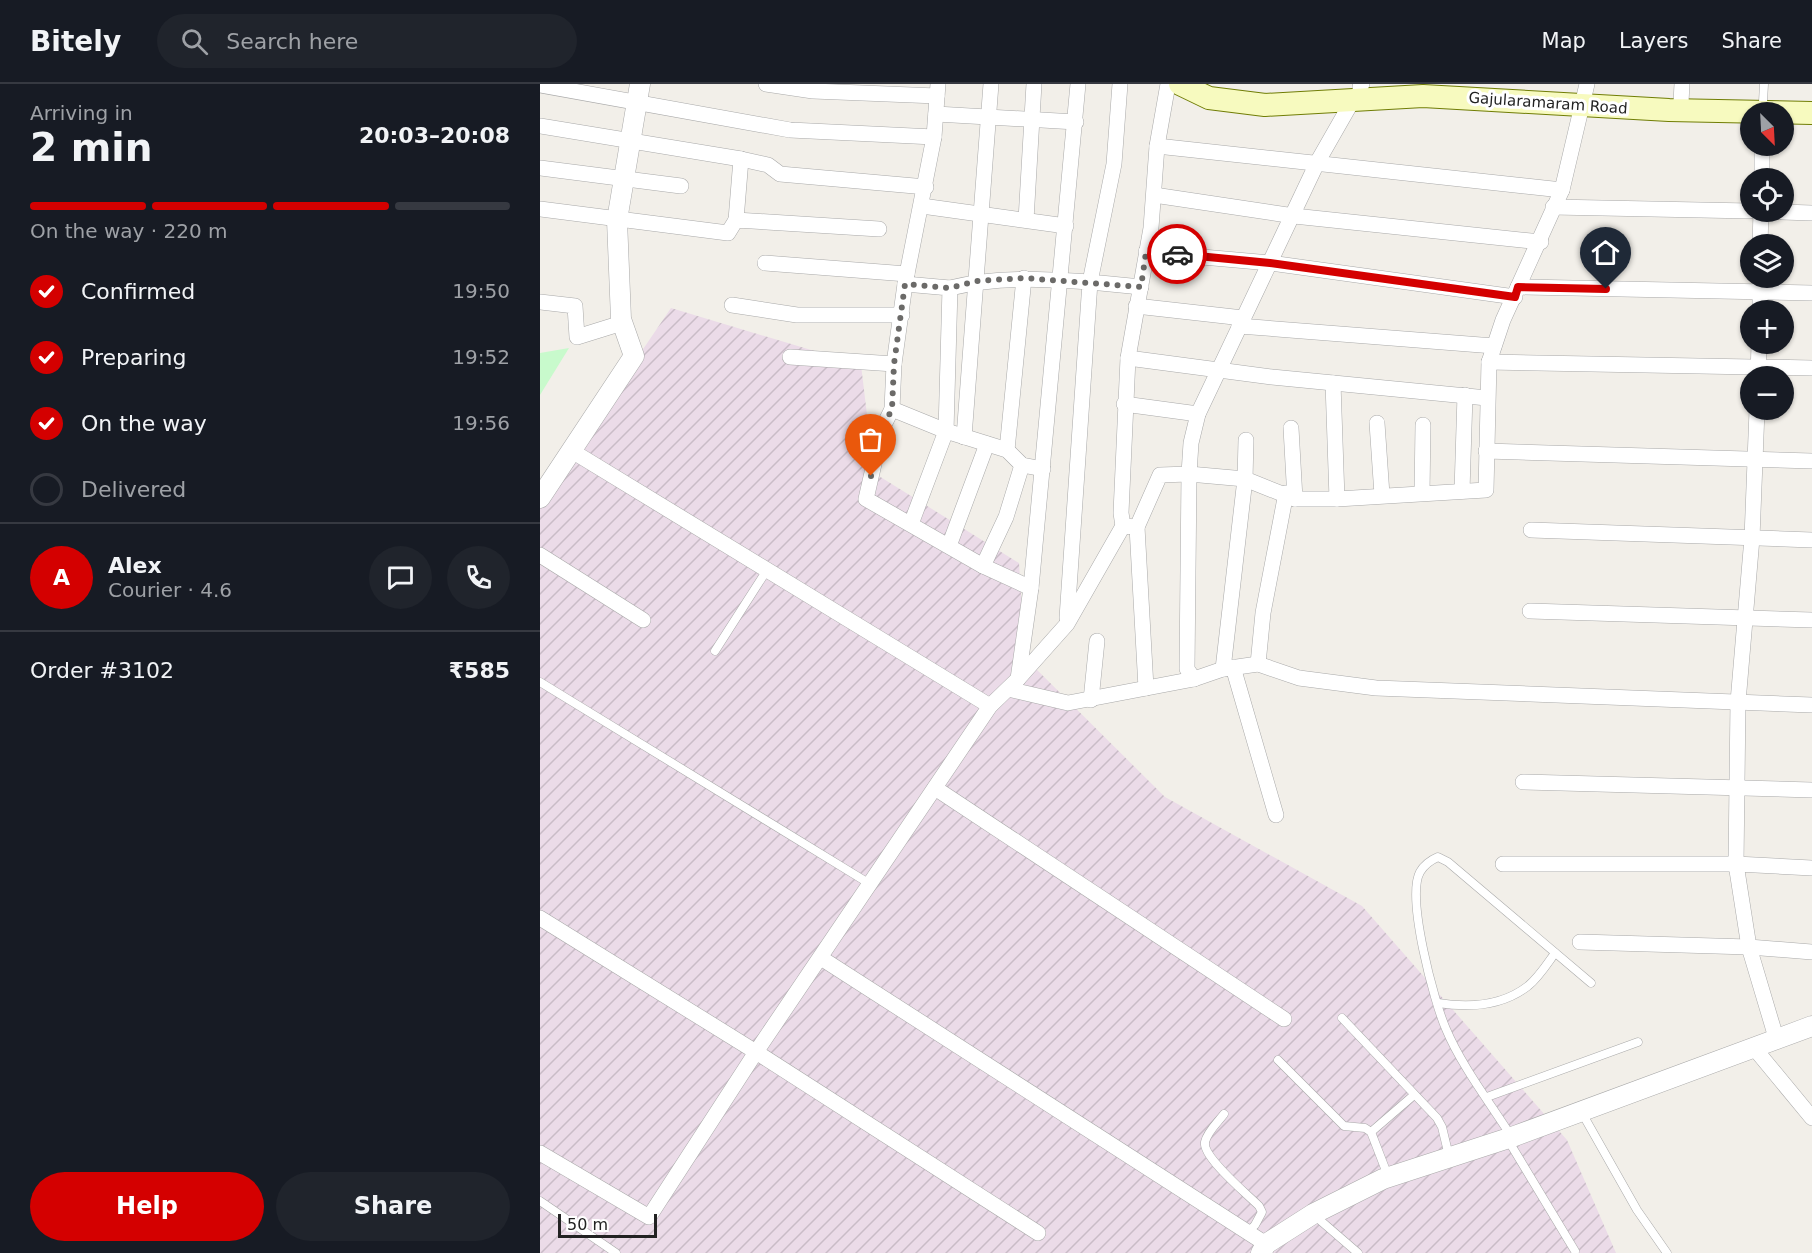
<!DOCTYPE html>
<html lang="en">
<head>
<meta charset="utf-8">
<style>
  body { margin:0; font-family:"DejaVu Sans",sans-serif; background:#20242c; color:#f1f3f6; height:100vh; display:flex; flex-direction:column; font-size:22px; white-space:nowrap }
  * { box-sizing:border-box; margin:0 }
  p { font-size:20px; color:#9ea1a6 }
  .icon { flex:none; width:33px; height:33px; fill:none; stroke:currentColor; stroke-width:2; stroke-linecap:round; stroke-linejoin:round }
  .map { position:relative; flex:1; overflow:hidden }
  .panel { display:flex; flex-direction:column; background:#171b24; width:540px }
  .panel>* { flex:none }
  .needle { width:39px; rotate:156deg }
  .buttons { position:absolute; left:1200px; top:18px; display:grid; gap:12px }
  .buttons a { display:grid; place-items:center; width:54px; height:54px; border-radius:50%; background:#171b24; box-shadow:0 2px 4px #0004; font-size:30px }
  .scale { position:absolute; left:18px; bottom:15px; width:99px; box-sizing:border-box; padding-left:6px; border:3px solid #222; border-top:0; font-size:16px; line-height:21px; white-space:nowrap; color:#222; -webkit-text-stroke:4px #fff; paint-order:stroke }
  .pin { position:absolute; display:grid; place-items:center; width:51px; height:51px; color:#fff; margin:-62px -26px; border-radius:50% 50% 50% 0; rotate:-45deg; box-shadow:0 0 6px #0007 }
  .pin .icon { rotate:45deg }
  .courier { position:absolute; display:grid; place-items:center; width:60px; height:60px; margin:-30px; border:4px solid #d40000; border-radius:50%; background:#fff; color:#222; box-shadow:0 2px 8px #0007 }
  .overview em { font-style:normal; font-weight:800 }
  .overview div { display:flex; flex-direction:column-reverse }
  .overview { display:flex; align-items:center; justify-content:space-between; height:102px; padding:0 30px }
  h1 { font-size:39px; font-weight:800; line-height:45px }
  .bar { display:grid; grid-template-columns:repeat(4,1fr); gap:9px 6px; align-content:center; height:72px; padding:0 30px }
  .bar i { height:8px; border-radius:4px; background:#363941 }
  .bar .on { background:#d40000 }
  .bar p { grid-column:span 4 }
  .line { display:flex; align-items:center; gap:15px; padding:0 30px; border-top:2px solid #363941 }
  .line div { flex:1 }
  .round { display:grid; place-items:center; flex:none; width:63px; height:63px; border-radius:32px; background:#20242c }
  ol { padding:0 30px; list-style:none }
  li { display:flex; align-items:center; gap:18px; height:66px }
  li p { margin-inline-start:auto }
  li .icon { padding:6px; border-radius:50%; background:#d40000; color:#fff; stroke-width:4 }
  li:last-child { color:#9ea1a6 }
  li i { width:33px; height:33px; border:3px solid #363941; border-radius:50% }
  .cta { display:flex; gap:12px; margin-top:auto; padding:12px 30px }
  .cta a { flex:1; height:69px; border-radius:36px; background:#d40000; color:#fff; font-size:24px; font-weight:800; line-height:69px; text-align:center }
  .cta a+a { background:#20242c; color:#f1f3f6 }
  header { display:flex; align-items:center; gap:36px; box-sizing:border-box; height:84px; padding:0 30px; background:#171b24; border-bottom:2px solid #363941 }
  header strong { font-size:28px }
  nav { display:flex; gap:33px; margin-inline-start:auto; font-size:21px }
  .search { width:420px; height:54px; background:#20242c; display:flex; align-items:center; gap:15px; box-sizing:border-box; padding:0 21px; border-radius:33px; color:#9ea1a6; font-size:22px }
  main { display:flex; flex:1; min-height:0 }
  .map>svg:first-child { display:block }
</style>
</head>
<body>
<header>
<strong>Bitely</strong>
<div class="search"><svg class="icon" aria-label="search" viewBox="0 0 24 24"><circle cx="10" cy="10" r="6"/><path d="M15 15l6 6"/></svg>Search here</div>
<nav><a>Map</a><a>Layers</a><a>Share</a></nav>
</header>
<main>
<section class="panel">
<div class="overview"><div><h1>2 min</h1><p>Arriving in</p></div><em>20:03–20:08</em></div>
<div class="bar"><i class="on"></i><i class="on"></i><i class="on"></i><i></i><p>On the way · 220 m</p></div>
<ol>
<li><svg class="icon" aria-label="check" viewBox="0 0 24 24"><path d="M5 12l5 5 9-10"/></svg>Confirmed<p>19:50</p></li>
<li><svg class="icon" aria-label="check" viewBox="0 0 24 24"><path d="M5 12l5 5 9-10"/></svg>Preparing<p>19:52</p></li>
<li><svg class="icon" aria-label="check" viewBox="0 0 24 24"><path d="M5 12l5 5 9-10"/></svg>On the way<p>19:56</p></li>
<li><i></i>Delivered</li>
</ol>
<div class="line" style="height:108px"><b class="round" style="background:#d40000;color:#fff">A</b><div><b>Alex</b><p>Courier · 4.6</p></div><a class="round"><svg class="icon" aria-label="chat" viewBox="0 0 24 24"><path d="M4 5h16v11H9l-5 4z"/></svg></a><a class="round"><svg class="icon" aria-label="phone" viewBox="0 0 24 24"><path d="M5 4h4l2 5-3 2q2 4 5 5l2-3 5 2v4C11 20 4 13 5 4z"/></svg></a></div>
<div class="line" style="height:78px"><div>Order #3102</div><b>₹585</b></div>
<div class="cta"><a>Help</a><a>Share</a></div>
</section>
<div class="map">
<svg width="1272" height="1169" viewBox="0 0 1272 1169">
  <defs>
    <pattern id="industrial-furrows" width="10" height="10" patternUnits="userSpaceOnUse" patternTransform="scale(1.5)"><rect width="10" height="10" fill="#ebdbe8"/><path d="M-1 1l2-2M0 10L10 0M9 11l2-2" fill="none" stroke="#c9bcc7"/></pattern>
  </defs>
  <rect width="100%" height="100%" fill="#f2efe9"/>
  <polygon fill="url(#industrial-furrows)" points="131,224 321,281 334,389 479,479 485,574 625,713 822,822 1027,1056 1076,1169 0,1169 0,417"/>
  <polygon fill="#c8facc" points="29,264 0,311 0,269"/>
  <g fill="none" stroke-linecap="round" stroke-linejoin="round">
    <g stroke="#a9a9a9" stroke-width="9">
      <g id="service">
        <polyline points="1223,18 1224,0"/>
        <polyline points="175,567 227,486"/>
        <polyline points="0,598 330,800"/>
        <path d="M898,919C929,924 962,922 988,902C999,893 1007,880 1015,869"/>
        <polyline points="802,934 897,1034 902,1043 909,1072"/>
        <polyline points="738,976 804,1042 825,1044 831,1048 848,1092"/>
        <polyline points="947,1013 1098,958"/>
        <polyline points="1042,1029 1097,1126 1127,1169"/>
        <path d="M684,1030C678,1038 667,1048 665,1058C662,1073 707,1110 719,1122L722,1128L715,1141L708,1148"/>
        <polyline points="831,1048 874,1011"/>
        <path d="M971,1052C950,1019 921,981 906,945C894,918 866,813 880,788C884,781 891,776 898,773L908,778L1051,899"/>
        <polyline points="968,1056 1035,1167"/>
        <polyline points="0,1117 76,1169"/>
        <polyline points="774,1131 818,1169"/>
      </g>
    </g>
    <g stroke="#a9a9a9" stroke-width="16">
      <g id="minor">
        <polyline points="226,0 273,7 397,12"/>
        <polyline points="398,0 394,53 365,200 354,280 352,325 342,345 326,415 443,482 491,504"/>
        <polyline points="580,0 574,80 550,198 601,203"/>
        <polyline points="0,1 250,46 394,53"/>
        <polyline points="820,3 822,0"/>
        <polyline points="1141,18 1142,0"/>
        <polyline points="396,30 536,38"/>
        <polyline points="0,42 201,75 228,81 240,90 386,103"/>
        <polyline points="617,62 1022,106"/>
        <polyline points="0,84 141,102"/>
        <polyline points="1222,94 1222,62"/>
        <polyline points="614,111 754,132 1001,158"/>
        <polyline points="382,122 526,142"/>
        <polyline points="1013,123 1210,127"/>
        <polyline points="0,125 188,149 196,136 339,145"/>
        <polyline points="1242,128 1272,129"/>
        <polyline points="196,136 201,75"/>
        <polyline points="486,136 494,0"/>
        <polyline points="1220,160 1221,128"/>
        <polyline points="606,168 730,179 975,213"/>
        <polyline points="225,179 367,190"/>
        <polyline points="365,200 410,204 406,347 371,440"/>
        <polyline points="978,203 1272,209"/>
        <path d="M410,204C457,192 502,195 550,198L527,534"/>
        <polyline points="0,218 35,222 37,253 82,239"/>
        <polyline points="192,221 257,231 362,231"/>
        <polyline points="596,222 703,234"/>
        <polyline points="1220,226 1220,194"/>
        <polyline points="699,242 954,262"/>
        <polyline points="250,273 354,280"/>
        <polyline points="588,274 732,293 947,314"/>
        <polyline points="949,278 1272,284"/>
        <polyline points="1218,292 1219,260"/>
        <polyline points="793,299 797,415"/>
        <polyline points="584,320 658,330"/>
        <polyline points="352,325 406,347 467,366 482,381 503,385"/>
        <polyline points="1217,326 1212,454 1198,618 1196,780 1209,863 1237,957"/>
        <polyline points="837,339 842,411"/>
        <polyline points="751,344 755,415"/>
        <polyline points="424,353 451,0"/>
        <polyline points="467,366 484,194"/>
        <polyline points="32,367 450,622"/>
        <polyline points="946,367 1272,377"/>
        <polyline points="922,407 925,311"/>
        <polyline points="882,409 883,341"/>
        <polyline points="583,442 581,429 588,274 611,144 617,62 628,0"/>
        <polyline points="597,443 606,604"/>
        <polyline points="991,446 1272,456"/>
        <polyline points="409,462 447,360"/>
        <polyline points="0,471 103,536"/>
        <polyline points="443,482 466,433 482,381"/>
        <polyline points="990,527 1272,536"/>
        <polyline points="718,580 723,529 746,409"/>
        <polyline points="693,583 736,731"/>
        <polyline points="683,585 705,395 706,356"/>
        <polyline points="478,595 491,504 538,0"/>
        <polyline points="654,595 647,585 649,390 651,359 658,330 778,77 814,14"/>
        <polyline points="468,605 528,619 654,595 683,585 718,580 759,594 836,604 1272,621"/>
        <polyline points="551,616 557,557"/>
        <polyline points="983,698 1272,706"/>
        <polyline points="395,704 744,935"/>
        <polyline points="963,780 1196,780 1272,784"/>
        <polyline points="0,834 216,968 498,1149"/>
        <polyline points="1040,858 1209,863 1272,868"/>
        <polyline points="281,874 726,1160"/>
        <polyline points="1215,965 1272,1034"/>
        <polyline points="0,1069 109,1133 216,968 450,622 478,595 527,540 583,442 597,443 620,391 649,390 705,395 755,415 797,415 946,406 949,278 963,236 1022,106 1047,0"/>
      </g>
    </g>
    <g stroke="#a9a9a9" stroke-width="21">
      <g id="tertiary">
        <polyline points="0,414 94,272 81,235 77,136 100,0"/>
        <polyline points="721,1169 726,1160 773,1130 843,1095 972,1053 1272,942"/>
      </g>
    </g>
    <g stroke="#707d05" stroke-width="24">
      <polyline id="secondary" points="640,0 669,14 725,21 883,12 1129,26 1272,29"/>
    </g>
    <use href="#service" stroke="#fff" stroke-width="8"/>
    <use href="#minor" stroke="#fff" stroke-width="15"/>
    <use href="#tertiary" stroke="#fff" stroke-width="20"/>
    <use href="#secondary" stroke="#f7fabf" stroke-width="22"/>
  </g>
  <g fill="none" stroke-linecap="round" stroke-linejoin="round">
    <polyline stroke="#6b6a68" stroke-width="6" stroke-dasharray="0 10.8" points="331,392 342,345 352,325 354,280 365,200 410,204 437,197 484,194 601,203 606,168 637,170"/>
    <polyline stroke="#d40000" stroke-width="8" points="637,170 730,179 975,213 978,203 1066,205"/>
  </g>
  <g text-anchor="middle" stroke-width="6" stroke-linejoin="round" paint-order="stroke">
    <g font-size="15" fill="#222" stroke="#fff">
      <text transform="translate(1008 19) rotate(4)" y="5">Gajularamaram Road</text>
    </g>
  </g>
</svg>
<div class="buttons">
<a><svg class="needle" viewBox="-14 -14 28 28"><path d="M0-13l5 13h-10z" fill="#e53935"/><path d="M0 13l5-13h-10z" fill="#9ea1a6"/></svg></a>
<a><svg class="icon" aria-label="locate" viewBox="0 0 24 24"><circle cx="12" cy="12" r="6"/><path d="M12 2v4M12 18v4M2 12h4M18 12h4"/></svg></a>
<a><svg class="icon" aria-label="layers" viewBox="0 0 24 24"><path d="M12 4l9 5-9 5-9-5zM3 14l9 5 9-5"/></svg></a>
<a>+</a>
<a>−</a>
</div>
<div class="scale">50 m</div>
<div class="pin" style="left:331px;top:392px;background:#ea580c"><svg class="icon" aria-label="bag" viewBox="0 0 24 24"><path d="M5 8h14l-1 12H6zM9 8a3 3 0 0 1 6 0"/></svg></div>
<div class="pin" style="left:1066px;top:205px;background:#1f2937"><svg class="icon" aria-label="home" viewBox="0 0 24 24"><path d="M3 11l9-7 9 7M6 9v11h12V9"/></svg></div>
<div class="courier" style="left:637px;top:170px"><svg class="icon" aria-label="car" viewBox="0 0 24 24"><path d="M5 17H2v-5l4-1 3-4h7l3 4 3 1v5h-3M9 17h6M6 11h13"/><circle cx="7" cy="17" r="2"/><circle cx="17" cy="17" r="2"/></svg></div>
</div>
</main>
</body>
</html>
